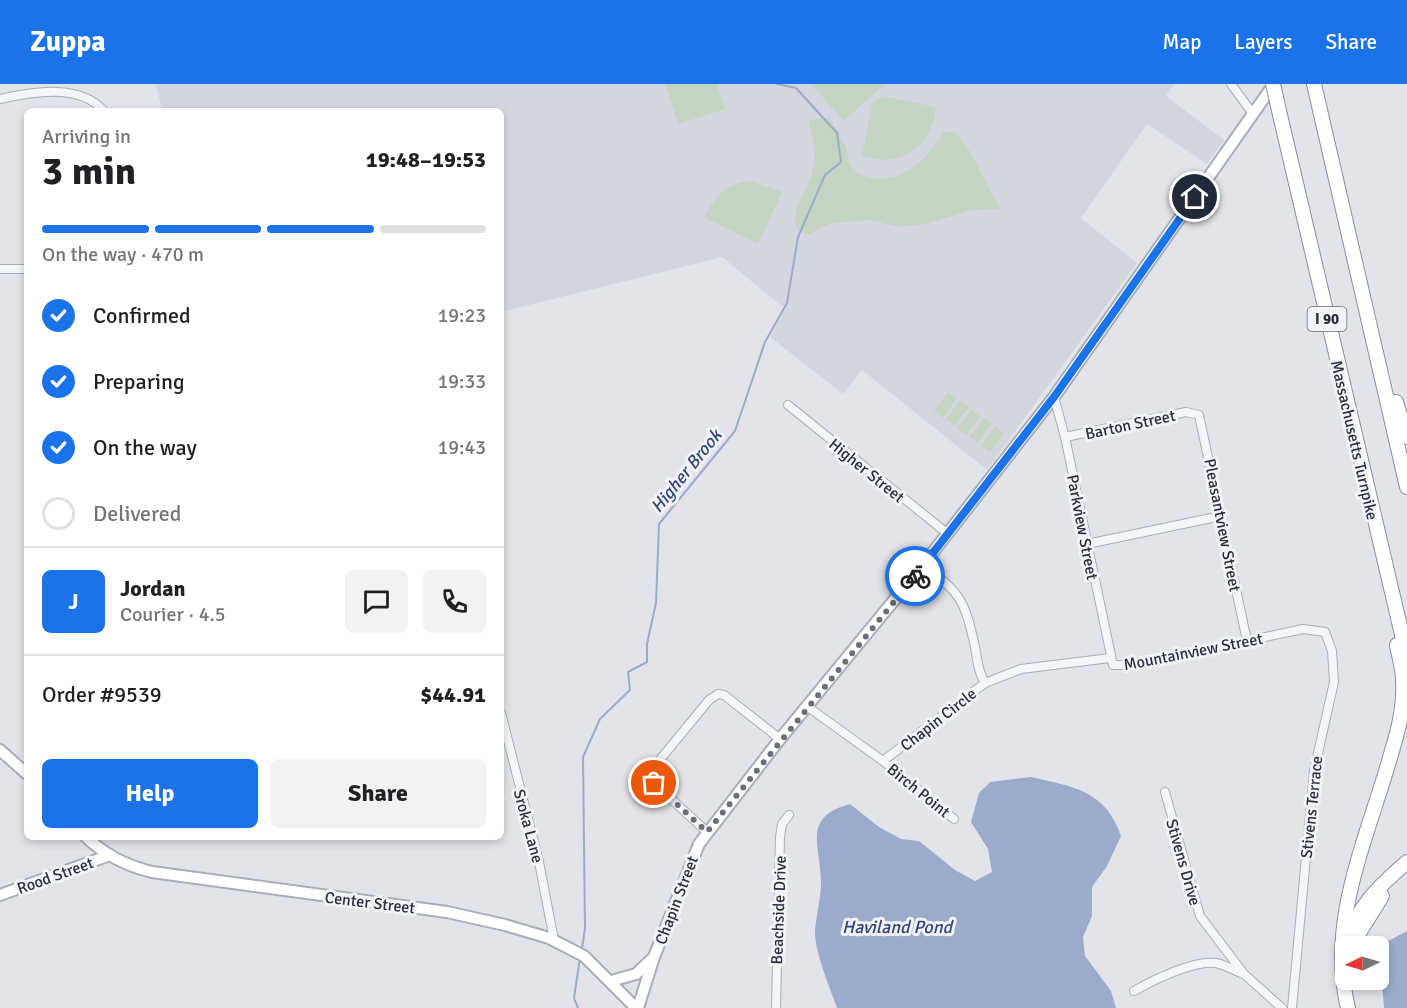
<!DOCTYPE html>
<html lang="en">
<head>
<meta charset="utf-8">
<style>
  body { margin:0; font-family:Signika,sans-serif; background:#f2f2f2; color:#202124; height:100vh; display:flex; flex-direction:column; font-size:22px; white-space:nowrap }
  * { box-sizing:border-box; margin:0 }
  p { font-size:20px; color:#757577 }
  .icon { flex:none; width:33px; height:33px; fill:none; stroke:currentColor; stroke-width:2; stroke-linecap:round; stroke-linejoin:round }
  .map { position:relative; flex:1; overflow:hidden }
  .side { position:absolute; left:24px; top:24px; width:480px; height:732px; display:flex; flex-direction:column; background:#fff; border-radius:9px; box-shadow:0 3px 9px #0003 }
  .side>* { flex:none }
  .needle { width:39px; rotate:265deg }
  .fabs { position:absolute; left:1335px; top:852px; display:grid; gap:12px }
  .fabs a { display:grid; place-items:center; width:54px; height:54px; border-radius:9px; background:#fff; box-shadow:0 3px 9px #0003; font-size:30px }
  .pin { position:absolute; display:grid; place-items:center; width:51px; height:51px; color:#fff; margin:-26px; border:3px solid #fff; border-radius:50%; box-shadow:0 2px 6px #0007 }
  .courier { position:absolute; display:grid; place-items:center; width:60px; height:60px; margin:-30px; border:4px solid #1a73e8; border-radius:50%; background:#fff; color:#222; box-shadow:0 2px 8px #0007 }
  .summary em { font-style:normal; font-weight:700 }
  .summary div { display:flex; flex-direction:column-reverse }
  .summary { display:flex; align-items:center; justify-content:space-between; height:102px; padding:0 18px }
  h1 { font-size:39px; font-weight:700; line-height:45px }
  .bar { display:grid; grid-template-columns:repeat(4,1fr); gap:9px 6px; align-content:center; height:72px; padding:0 18px }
  .bar i { height:8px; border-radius:4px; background:#e0e0e0 }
  .bar .on { background:#1a73e8 }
  .bar p { grid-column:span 4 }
  .line { display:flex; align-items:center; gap:15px; padding:0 18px; border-top:2px solid #e0e0e0 }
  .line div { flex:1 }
  .round { display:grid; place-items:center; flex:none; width:63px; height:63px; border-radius:9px; background:#f2f2f2 }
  ol { padding:0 18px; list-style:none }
  li { display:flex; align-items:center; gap:18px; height:66px }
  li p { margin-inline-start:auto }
  li .icon { padding:6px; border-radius:50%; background:#1a73e8; color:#fff; stroke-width:4 }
  li:last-child { color:#757577 }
  li i { width:33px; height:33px; border:3px solid #e0e0e0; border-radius:50% }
  .button { display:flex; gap:12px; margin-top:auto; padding:12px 18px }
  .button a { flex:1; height:69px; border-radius:9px; background:#1a73e8; color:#fff; font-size:24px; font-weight:700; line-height:69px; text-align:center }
  .button a+a { background:#f2f2f2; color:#202124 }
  header { display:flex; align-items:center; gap:36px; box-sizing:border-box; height:84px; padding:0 30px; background:#1a73e8; color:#fff }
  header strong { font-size:28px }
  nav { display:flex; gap:33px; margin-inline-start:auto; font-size:21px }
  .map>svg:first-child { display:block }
</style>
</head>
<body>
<header>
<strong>Zuppa</strong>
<nav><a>Map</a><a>Layers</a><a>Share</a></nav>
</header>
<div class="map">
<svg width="1407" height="924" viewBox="0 0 1407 924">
  <rect width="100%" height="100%" fill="#e2e4ea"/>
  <polygon fill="#d4d6df" points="156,0 1174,0 1166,12 1224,56 1207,80 1147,40 1081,134 1137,179 987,386 862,286 843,310 770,253 785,225 722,173 501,228 501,27 162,27"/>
  <g fill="#c4d4c2">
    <polygon points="665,0 717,0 725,25 678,40"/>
    <polygon points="811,0 884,0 844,37"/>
    <path d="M883,12L936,23C932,63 900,85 862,72L872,20Z"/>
    <path d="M829,33L846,62L849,78L858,90C864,91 874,95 881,95C910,94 930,70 944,48H955L969,66L1000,125L973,126L925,140L898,143L870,136L831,139L807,151C780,139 807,108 812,89C817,71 812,54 809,36Z"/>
    <path d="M750,97L782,108L758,160L704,133C716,112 724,100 750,97Z"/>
    <polygon points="948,308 957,314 943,334 934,327"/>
    <polygon points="960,316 969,323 955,342 946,335"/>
    <polygon points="972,325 980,332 966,351 957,344"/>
    <polygon points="984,334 992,340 978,359 969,353"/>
    <polygon points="995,342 1004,349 990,368 981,362"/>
  </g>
  <g fill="#9cabcb">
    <path d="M1031,693C1074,703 1105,706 1121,752L1107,782L1092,803V832L1083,853L1085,872L1111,907L1116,924H837C830,904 815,869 815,848C816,832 821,814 821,798C820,760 802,733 850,720L879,743L901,755L919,757L955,786L975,797L992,788L988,765L971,738L979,709L990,698Z"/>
    <polygon points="1407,847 1407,924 1384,924 1379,862"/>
  </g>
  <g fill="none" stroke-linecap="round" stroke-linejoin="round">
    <g stroke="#9cabcb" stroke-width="2">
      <polyline points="582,865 585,844 583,673 600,635 630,606 628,588 647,578 647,560 656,519 659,440 735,347 765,258 787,219 798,153 825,91 841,78 837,49 796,4 777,0"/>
      <polyline points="578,924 574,914 580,874"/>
    </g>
    <g stroke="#aaaeb8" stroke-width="10">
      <g id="minor">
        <polyline points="1231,0 1253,30"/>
        <path d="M0,15C36,7 80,0 104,27"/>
        <polyline points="0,185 27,185"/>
        <polyline points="1054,313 1065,353 1113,581 1133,581 1303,545 1325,548 1332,567 1334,598 1314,687 1292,924"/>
        <polyline points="788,321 948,450"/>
        <polyline points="1065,353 1186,328 1199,331 1247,557"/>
        <polyline points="1087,460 1221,432"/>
        <polyline points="985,599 1021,585 1110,574"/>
        <path d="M808,623L883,677L985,599C978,588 977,575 975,563C965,517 961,509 923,481"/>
        <polyline points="501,629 539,778 554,856"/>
        <polyline points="883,677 954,735"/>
        <polyline points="1165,708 1200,832 1244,890 1282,924"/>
        <polyline points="707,748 655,700 651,691 654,683 709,616 718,610 724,611 780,655"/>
        <path d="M1134,907C1153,896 1194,876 1216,879C1225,881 1234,886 1243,890"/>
        <polyline points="776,924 780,753 782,740 789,731"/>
      </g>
    </g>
    <g stroke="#aaaeb8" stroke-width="14">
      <g id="secondary">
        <polyline points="0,666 27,690"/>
        <path d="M86,753C105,771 127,782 152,788L447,828L505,841L549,854L584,872L636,924"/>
        <polyline points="0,811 110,771"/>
        <polyline points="611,897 636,890 654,873"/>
        <polyline points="638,924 654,873 699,760 780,655 923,481 1054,313 1274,0"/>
      </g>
    </g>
    <g stroke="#898ea1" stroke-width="16">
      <g id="motorway">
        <polyline points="1314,0 1407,403"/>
        <polyline points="1280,31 1407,572"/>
        <polyline points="1396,318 1407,353"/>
        <polyline points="1359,849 1382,812"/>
        <path d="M1347,862C1355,824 1379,802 1407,778"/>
        <path d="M1348,924C1328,842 1363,764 1386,687C1395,657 1405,628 1403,597C1403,584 1399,573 1397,561"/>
      </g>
    </g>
    <use href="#minor" stroke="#f4f5f8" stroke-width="8"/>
    <use href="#secondary" stroke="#fff" stroke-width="10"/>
    <use href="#motorway" stroke="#fff" stroke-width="14"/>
    <g stroke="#898ea1" stroke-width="16" stroke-linecap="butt">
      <polyline id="motorway-bridge" points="1273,0 1280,31"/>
    </g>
    <use href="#motorway-bridge" stroke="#fff" stroke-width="14"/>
  </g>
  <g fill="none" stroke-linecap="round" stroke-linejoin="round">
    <polyline stroke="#6a6e7d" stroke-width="6" stroke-dasharray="0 10.8" points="654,699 707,748 915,492"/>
    <polyline stroke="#1a73e8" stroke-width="8" points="915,492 1054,313 1195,113"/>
  </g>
  <g text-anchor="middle" stroke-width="6" stroke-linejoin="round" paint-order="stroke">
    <rect fill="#f1f3f8" stroke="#656a79" stroke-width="1.5" x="1307.5" y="223" width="39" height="24" rx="4.5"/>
    <g font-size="15" font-weight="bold" fill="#292f43">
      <text x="1327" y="240">I 90</text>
    </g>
    <g font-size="16" fill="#292f43" stroke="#f1f3f8">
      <text transform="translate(1130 340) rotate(-12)" y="6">Barton Street</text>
      <text transform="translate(1355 356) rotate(77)" y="6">Massachusetts Turnpike</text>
      <text transform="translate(867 386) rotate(39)" y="6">Higher Street</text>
      <text transform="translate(1223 441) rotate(79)" y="6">Pleasantview Street</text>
      <text transform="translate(1083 443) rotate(79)" y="6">Parkview Street</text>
      <text transform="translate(1193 567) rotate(-11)" y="6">Mountainview Street</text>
      <text transform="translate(938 635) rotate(-38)" y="6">Chapin Circle</text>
      <text transform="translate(919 706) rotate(39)" y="6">Birch Point</text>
      <text transform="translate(1311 723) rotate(-84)" y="6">Stivens Terrace</text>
      <text transform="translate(529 742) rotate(75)" y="6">Sroka Lane</text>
      <text transform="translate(1184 778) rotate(74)" y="6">Stivens Drive</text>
      <text transform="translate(55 791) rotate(-20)" y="6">Rood Street</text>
      <text transform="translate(676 816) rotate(-69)" y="6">Chapin Street</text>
      <text transform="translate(370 818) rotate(7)" y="6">Center Street</text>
      <text transform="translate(778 826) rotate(-88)" y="6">Beachside Drive</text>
    </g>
    <g font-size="18" font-style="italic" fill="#324678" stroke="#f1f3f8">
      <text transform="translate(686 387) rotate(-51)" y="6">Higher Brook</text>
      <text x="897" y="849">Haviland Pond</text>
    </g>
  </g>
</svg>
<div class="fabs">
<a><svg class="needle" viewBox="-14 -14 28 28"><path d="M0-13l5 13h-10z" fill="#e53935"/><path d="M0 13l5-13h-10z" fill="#757577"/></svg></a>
</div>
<div class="pin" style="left:654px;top:699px;background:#ea580c"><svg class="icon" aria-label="bag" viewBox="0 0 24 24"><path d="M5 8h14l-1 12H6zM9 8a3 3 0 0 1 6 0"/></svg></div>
<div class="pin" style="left:1195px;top:113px;background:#1f2937"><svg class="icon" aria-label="home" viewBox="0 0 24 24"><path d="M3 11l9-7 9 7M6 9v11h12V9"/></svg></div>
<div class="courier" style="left:915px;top:492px"><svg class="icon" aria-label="bike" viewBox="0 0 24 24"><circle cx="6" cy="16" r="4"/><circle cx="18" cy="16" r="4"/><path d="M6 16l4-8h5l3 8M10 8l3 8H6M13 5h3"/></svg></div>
<section class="side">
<div class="summary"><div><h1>3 min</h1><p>Arriving in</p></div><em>19:48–19:53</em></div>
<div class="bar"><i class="on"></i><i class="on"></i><i class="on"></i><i></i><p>On the way · 470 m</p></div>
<ol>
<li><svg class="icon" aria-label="check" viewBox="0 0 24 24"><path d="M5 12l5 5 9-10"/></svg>Confirmed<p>19:23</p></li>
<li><svg class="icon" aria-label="check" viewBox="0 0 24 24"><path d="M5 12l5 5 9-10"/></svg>Preparing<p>19:33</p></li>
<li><svg class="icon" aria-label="check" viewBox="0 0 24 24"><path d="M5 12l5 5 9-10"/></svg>On the way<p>19:43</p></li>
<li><i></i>Delivered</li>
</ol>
<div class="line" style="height:108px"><b class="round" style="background:#1a73e8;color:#fff">J</b><div><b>Jordan</b><p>Courier · 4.5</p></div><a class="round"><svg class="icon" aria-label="chat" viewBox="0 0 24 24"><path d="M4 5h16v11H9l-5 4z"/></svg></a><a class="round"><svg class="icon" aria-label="phone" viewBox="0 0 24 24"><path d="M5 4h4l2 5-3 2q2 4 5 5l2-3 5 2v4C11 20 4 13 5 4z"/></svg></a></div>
<div class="line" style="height:78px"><div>Order #9539</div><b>$44.91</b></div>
<div class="button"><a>Help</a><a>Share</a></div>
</section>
</div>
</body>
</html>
